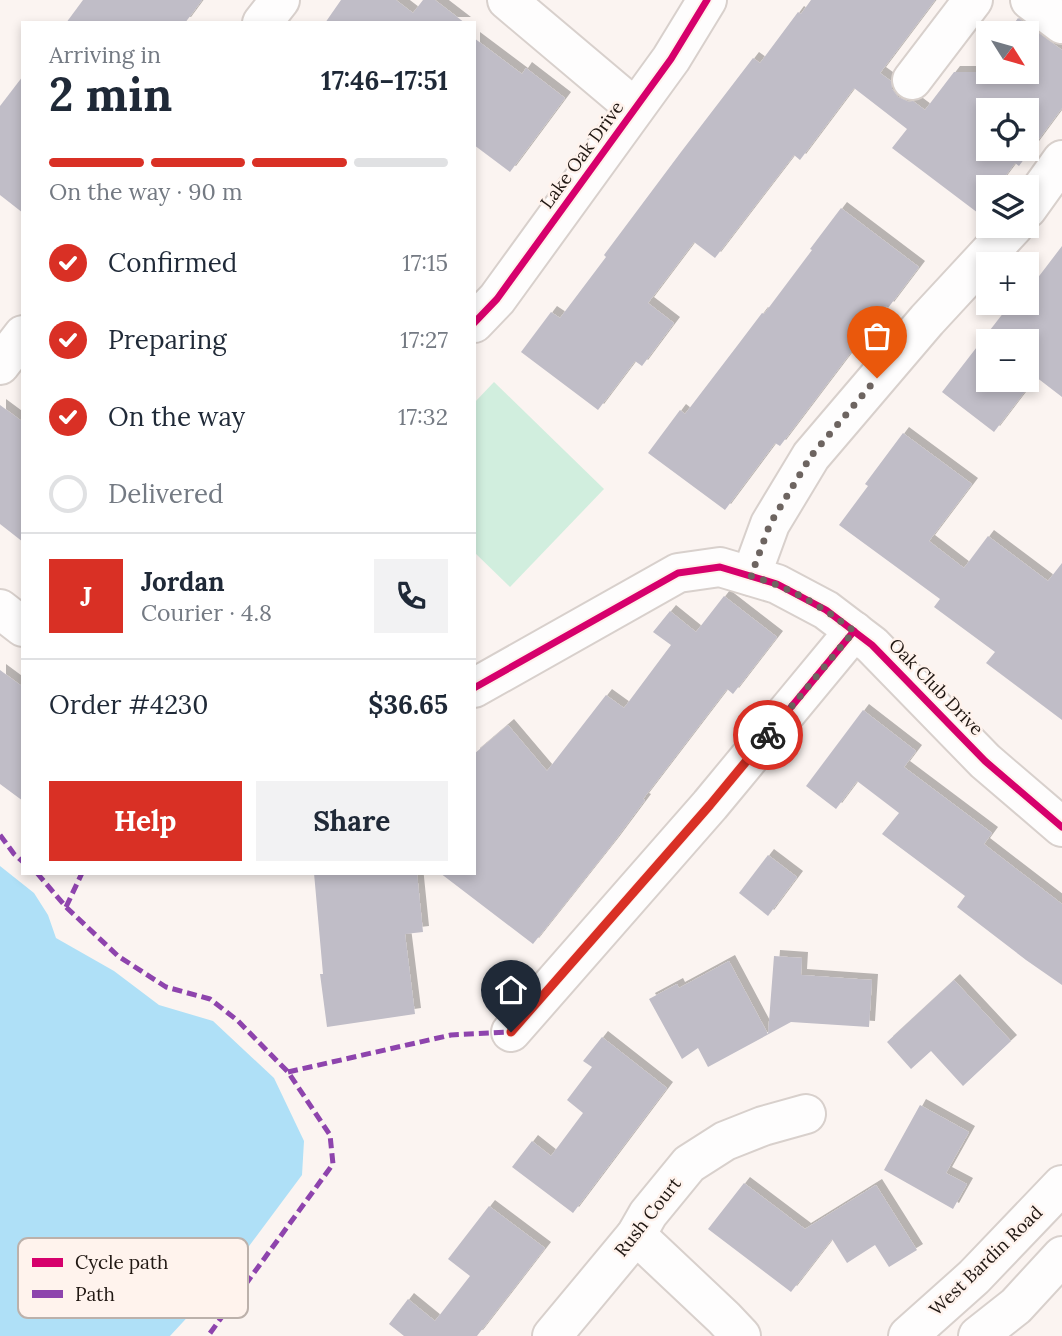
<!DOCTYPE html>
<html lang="en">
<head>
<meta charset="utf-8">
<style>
  body { margin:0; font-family:Lora,serif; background:#f2f2f3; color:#1f2937; height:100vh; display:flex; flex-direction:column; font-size:26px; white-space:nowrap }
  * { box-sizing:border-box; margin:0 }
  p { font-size:23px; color:#747a83 }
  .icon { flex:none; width:38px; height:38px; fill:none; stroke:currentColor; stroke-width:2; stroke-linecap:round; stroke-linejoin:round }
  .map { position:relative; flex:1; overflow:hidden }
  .side { position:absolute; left:21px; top:21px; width:455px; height:854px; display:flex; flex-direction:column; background:#fff; border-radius:0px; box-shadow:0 4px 10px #0003 }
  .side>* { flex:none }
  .needle { width:46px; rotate:127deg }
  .fabs { position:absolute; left:976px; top:21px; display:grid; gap:14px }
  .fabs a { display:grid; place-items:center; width:63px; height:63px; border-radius:0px; background:#fff; box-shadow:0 4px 10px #0003; font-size:35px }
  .pin { position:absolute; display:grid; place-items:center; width:60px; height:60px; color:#fff; margin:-72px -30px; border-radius:50% 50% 50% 0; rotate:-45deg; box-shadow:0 0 7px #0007 }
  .pin .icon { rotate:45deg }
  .courier { position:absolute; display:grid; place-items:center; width:70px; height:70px; margin:-35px; border:5px solid #d93025; border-radius:50%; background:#fff; color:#222; box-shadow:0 2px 9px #0007 }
  .summary em { font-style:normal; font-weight:800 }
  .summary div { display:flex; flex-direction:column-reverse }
  .summary { display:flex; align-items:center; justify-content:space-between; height:119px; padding:0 28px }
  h1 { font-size:46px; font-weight:800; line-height:52px }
  .bar { display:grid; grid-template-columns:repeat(4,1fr); gap:10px 7px; align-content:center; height:84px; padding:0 28px }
  .bar i { height:9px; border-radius:5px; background:#e0e1e3 }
  .bar .on { background:#d93025 }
  .bar p { grid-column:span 4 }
  .line { display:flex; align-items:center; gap:18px; padding:0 28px; border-top:2px solid #e0e1e3 }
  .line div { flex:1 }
  .round { display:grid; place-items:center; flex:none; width:74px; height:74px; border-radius:0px; background:#f2f2f3 }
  ol { padding:0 28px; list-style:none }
  li { display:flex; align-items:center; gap:21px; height:77px }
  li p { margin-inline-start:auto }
  li .icon { padding:7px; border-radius:50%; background:#d93025; color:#fff; stroke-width:4 }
  li:last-child { color:#747a83 }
  li i { width:38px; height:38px; border:4px solid #e0e1e3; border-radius:50% }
  .cta { display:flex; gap:14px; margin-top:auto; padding:14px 28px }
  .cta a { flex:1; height:80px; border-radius:0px; background:#d93025; color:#fff; font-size:28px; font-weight:800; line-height:80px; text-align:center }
  .cta a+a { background:#f2f2f3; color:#1f2937 }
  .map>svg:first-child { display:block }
</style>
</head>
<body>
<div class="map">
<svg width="1062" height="1336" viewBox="0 0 1062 1336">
  <defs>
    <filter id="shadow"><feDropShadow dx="6" dy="-6" stdDeviation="0" flood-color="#0004"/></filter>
  </defs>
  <rect width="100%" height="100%" fill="#fbf4f1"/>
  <polygon fill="#d1eede" points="494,382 604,489 510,587 474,552 474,403"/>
  <polygon fill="#afe0f7" points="0,866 34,893 48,915 56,938 114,971 159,1005 213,1021 274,1078 304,1141 302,1175 232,1269 170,1336 0,1336"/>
  <g fill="#c0bdc7" fill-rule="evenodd" filter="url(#shadow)">
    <polygon points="83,0 202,0 185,23 66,23"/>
    <polygon points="341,0 396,0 413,13 423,0 435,0 465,23 325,23"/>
    <path d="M811,0H935L880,73L891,81L892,89L898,97L909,102L913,101L925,110L954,72H1027V33H1007L1018,18L1062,50V108L1019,166L1015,163L997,187H989V199L978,213L892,148L907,129L854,88L800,160L794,155L715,258L694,242L648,303L674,323L642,366L635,361L598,410L521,352L551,312L560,318L606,257L604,255L681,152L753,58L760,63L798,12L801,14ZM989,110H1027V149H989Z"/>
    <polygon points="474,38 522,74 526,68 565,98 510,172 474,145"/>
    <polygon points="23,76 23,213 0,195 0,106"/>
    <polygon points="841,208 919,267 888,308 886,306 780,446 775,443 725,510 648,453 680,410 685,414 737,346 762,313 764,314 812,250 810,249"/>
    <path d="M1062,246V397L1036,377L994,432L942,392L1011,303H1027V292ZM989,341H1027V380H989Z"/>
    <polygon points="0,405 23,422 23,542 0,524"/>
    <polygon points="903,433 972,484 929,541 964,568 988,536 1048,581 1062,563 1062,720 986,663 995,652 934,607 940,599 839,525 868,486 865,484"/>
    <polygon points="724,596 777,637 733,694 727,689 643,799 645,800 613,843 533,944 440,873 474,873 474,754 508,725 547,771 606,695 624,708 671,645 653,632 670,611 696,632"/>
    <polygon points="0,670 23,687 23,801 0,784"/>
    <polygon points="863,710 916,751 904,767 992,833 984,844 1062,904 1062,985 1026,960 957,907 965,896 882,834 899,813 857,781 836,809 806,786"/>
    <polygon points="768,855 797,877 768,916 739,893"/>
    <polygon points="314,873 417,873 423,932 405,934 415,1014 327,1027 320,974 323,974"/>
    <polygon points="774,956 802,958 801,975 872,980 869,1027 791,1022 708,1067 698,1048 682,1059 649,999 677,984 679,988 729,961 768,1034"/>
    <polygon points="954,980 1011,1041 963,1086 931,1051 911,1069 887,1042"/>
    <polygon points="602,1037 667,1088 573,1213 512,1167 532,1141 551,1156 583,1113 567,1100 592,1067 583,1061"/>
    <polygon points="920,1105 969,1132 946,1173 967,1184 953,1209 884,1170"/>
    <polygon points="744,1183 805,1229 876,1185 917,1250 889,1267 875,1245 847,1263 832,1239 791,1292 708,1229"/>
    <polygon points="489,1206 545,1248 477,1336 404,1336 389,1324 408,1299 435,1321 470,1276 448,1259"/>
  </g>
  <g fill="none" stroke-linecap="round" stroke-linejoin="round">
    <g stroke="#d8d0cc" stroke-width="42">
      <g id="minor">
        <polyline points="507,0 635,108"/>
        <polyline points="1030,0 1062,24"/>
        <polyline points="262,23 280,0"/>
        <polyline points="912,80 973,0"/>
        <polyline points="1027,209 1062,160"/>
        <polyline points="474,323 497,299 671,59 707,0"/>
        <polyline points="0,365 23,335"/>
        <polyline points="751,576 770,524 811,456 927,320 1014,226"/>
        <polyline points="0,609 23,627"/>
        <polyline points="474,688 678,573 720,567 777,584 826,610 872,645 985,761 1062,827"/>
        <polyline points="511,1032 710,805 854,631"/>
        <polyline points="636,1235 724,1318 741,1336"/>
        <polyline points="552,1336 636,1235 648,1214 689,1164 725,1141 763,1126 806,1114"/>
        <polyline points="908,1336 974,1277 1062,1185"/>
        <polyline points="978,1336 1016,1306 1062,1256"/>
      </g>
    </g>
    <use href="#minor" stroke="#fefdfd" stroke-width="38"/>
    <g stroke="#8e44ad" stroke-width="5" stroke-dasharray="10 5" stroke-linecap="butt">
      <polyline points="0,835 14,854 23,862"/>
      <polyline points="37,873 66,907 118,956 166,987 210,999 237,1020 288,1072 330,1135 333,1164 208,1336"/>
      <polyline points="66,907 82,873"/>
      <polyline points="288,1072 451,1035 511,1032"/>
    </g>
    <g stroke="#fff3ed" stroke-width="11">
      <g id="cycleway">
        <polyline points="474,323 497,299 671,59 707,0"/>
        <polyline points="474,688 678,573 720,567 777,584 826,610 872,645 985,761 1062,827"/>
        <polyline points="511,1032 710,805 854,631"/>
      </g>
    </g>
    <use href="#cycleway" stroke="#d6006c" stroke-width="7"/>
  </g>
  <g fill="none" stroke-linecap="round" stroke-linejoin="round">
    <path stroke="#6d6460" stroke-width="7" stroke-dasharray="0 12.6" d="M768,735L854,631C821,606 792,588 751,576L770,524L811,456L877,378"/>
    <polyline stroke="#d93025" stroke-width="9" points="511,1032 710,805 768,735"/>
  </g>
  <g text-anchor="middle" stroke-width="5" stroke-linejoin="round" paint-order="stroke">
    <g font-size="18" fill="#201712" stroke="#fff3ed">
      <text transform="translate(582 155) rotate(-54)" y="6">Lake Oak Drive</text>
      <text transform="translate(936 687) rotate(46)" y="6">Oak Club Drive</text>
      <text transform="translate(648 1217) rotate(-52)" y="6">Rush Court</text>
      <text transform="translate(986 1261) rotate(-44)" y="6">West Bardin Road</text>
    </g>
  </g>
  <rect x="18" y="1238" width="230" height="80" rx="10" fill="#fff3ed" stroke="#bcb1ab" stroke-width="2"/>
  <rect x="32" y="1258" width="31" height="9" fill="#d6006c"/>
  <rect x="32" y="1290" width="31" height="8" fill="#8e44ad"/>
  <g font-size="19" fill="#201712">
    <text x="75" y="1269">Cycle path</text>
    <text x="75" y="1301">Path</text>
  </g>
</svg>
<div class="fabs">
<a><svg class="needle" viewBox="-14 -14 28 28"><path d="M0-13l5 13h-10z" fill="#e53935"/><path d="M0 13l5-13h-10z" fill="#747a83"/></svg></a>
<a><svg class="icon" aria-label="locate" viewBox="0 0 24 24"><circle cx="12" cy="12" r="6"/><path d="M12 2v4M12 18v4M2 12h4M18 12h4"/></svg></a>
<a><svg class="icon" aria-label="layers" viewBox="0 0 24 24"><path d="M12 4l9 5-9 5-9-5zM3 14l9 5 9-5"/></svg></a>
<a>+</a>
<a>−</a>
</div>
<div class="pin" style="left:877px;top:378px;background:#ea580c"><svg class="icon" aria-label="bag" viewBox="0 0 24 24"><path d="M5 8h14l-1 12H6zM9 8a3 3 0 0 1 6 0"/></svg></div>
<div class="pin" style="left:511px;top:1032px;background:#1f2937"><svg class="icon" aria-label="home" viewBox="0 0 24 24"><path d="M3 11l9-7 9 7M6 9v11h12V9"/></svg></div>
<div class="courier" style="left:768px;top:735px"><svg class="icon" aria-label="bike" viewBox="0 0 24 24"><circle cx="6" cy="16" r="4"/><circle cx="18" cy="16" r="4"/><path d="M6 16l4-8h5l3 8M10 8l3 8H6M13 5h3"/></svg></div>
<section class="side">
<div class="summary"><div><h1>2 min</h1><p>Arriving in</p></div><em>17:46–17:51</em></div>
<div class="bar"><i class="on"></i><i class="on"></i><i class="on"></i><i></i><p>On the way · 90 m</p></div>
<ol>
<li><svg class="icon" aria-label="check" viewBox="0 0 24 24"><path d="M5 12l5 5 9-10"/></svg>Confirmed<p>17:15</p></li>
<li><svg class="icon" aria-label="check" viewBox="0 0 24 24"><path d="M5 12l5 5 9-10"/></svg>Preparing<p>17:27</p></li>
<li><svg class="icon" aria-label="check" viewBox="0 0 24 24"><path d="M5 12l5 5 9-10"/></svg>On the way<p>17:32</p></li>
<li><i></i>Delivered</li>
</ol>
<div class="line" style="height:126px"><b class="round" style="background:#d93025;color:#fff">J</b><div><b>Jordan</b><p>Courier · 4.8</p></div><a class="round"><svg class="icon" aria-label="phone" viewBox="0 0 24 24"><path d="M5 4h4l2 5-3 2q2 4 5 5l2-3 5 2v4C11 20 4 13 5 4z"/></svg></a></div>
<div class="line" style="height:91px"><div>Order #4230</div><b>$36.65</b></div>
<div class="cta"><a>Help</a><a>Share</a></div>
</section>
</div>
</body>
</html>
